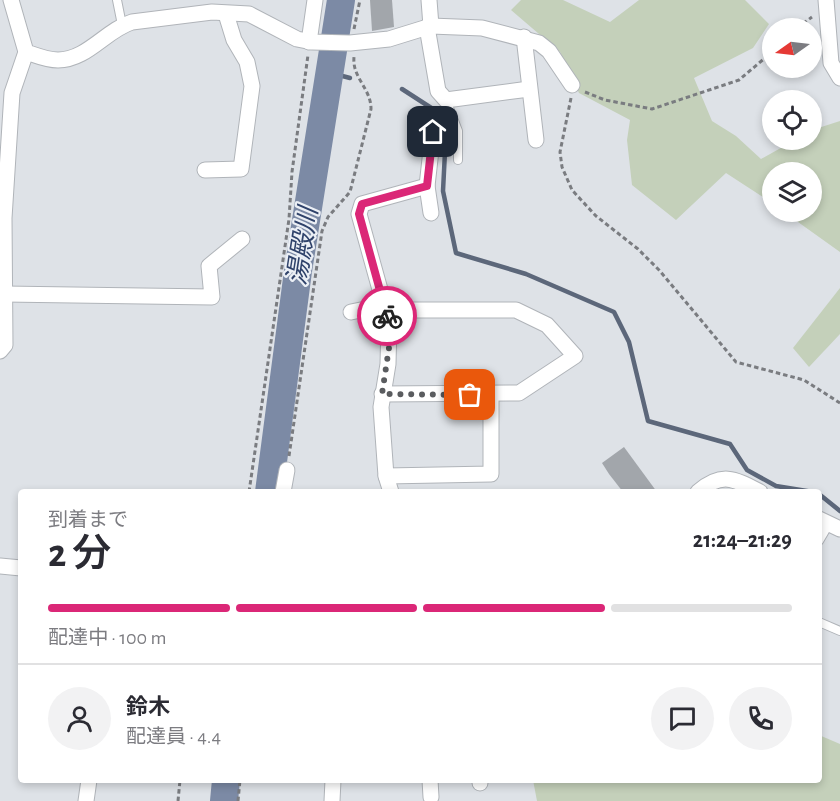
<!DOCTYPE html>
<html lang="ja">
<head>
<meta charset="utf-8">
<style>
  body { margin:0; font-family:"Alegreya Sans","Noto Sans JP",sans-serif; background:#f2f2f3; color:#2b2b33; height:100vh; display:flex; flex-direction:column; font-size:22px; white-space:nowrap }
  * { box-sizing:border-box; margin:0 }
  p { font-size:20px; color:#7c7c81 }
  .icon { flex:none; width:33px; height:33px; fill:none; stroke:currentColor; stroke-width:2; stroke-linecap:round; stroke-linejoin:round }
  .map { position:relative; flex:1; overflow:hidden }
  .panel { position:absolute; left:18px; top:489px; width:804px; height:294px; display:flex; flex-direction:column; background:#fff; border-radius:6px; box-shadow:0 3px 9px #0003 }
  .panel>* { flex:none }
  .needle { width:39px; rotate:256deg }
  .tools { position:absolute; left:762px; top:18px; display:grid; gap:12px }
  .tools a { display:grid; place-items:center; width:60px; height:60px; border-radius:50%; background:#fff; box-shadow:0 3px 9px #0003; font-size:30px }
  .pin { position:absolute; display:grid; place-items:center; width:51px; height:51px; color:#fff; margin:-26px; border-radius:12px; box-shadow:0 3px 9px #0006 }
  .courier { position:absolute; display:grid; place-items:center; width:60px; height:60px; margin:-30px; border:4px solid #db2777; border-radius:50%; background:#fff; color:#222; box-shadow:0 2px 8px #0007 }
  .summary em { font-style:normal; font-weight:600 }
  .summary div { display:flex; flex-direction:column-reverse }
  .summary { display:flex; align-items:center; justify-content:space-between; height:102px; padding:0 30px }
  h1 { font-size:39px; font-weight:600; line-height:45px }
  .bar { display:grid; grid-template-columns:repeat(4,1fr); gap:9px 6px; align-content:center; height:72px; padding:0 30px }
  .bar i { height:8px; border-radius:4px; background:#e1e1e2 }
  .bar .on { background:#db2777 }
  .bar p { grid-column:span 4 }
  .line { display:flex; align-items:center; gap:15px; padding:0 30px; border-top:2px solid #e1e1e2 }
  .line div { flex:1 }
  .round { display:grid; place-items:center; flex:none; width:63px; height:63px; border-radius:32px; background:#f2f2f3 }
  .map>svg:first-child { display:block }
</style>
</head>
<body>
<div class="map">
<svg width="840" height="801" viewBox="0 0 840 801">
  <rect width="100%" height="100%" fill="#dee2e7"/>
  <g fill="#c4d0ba">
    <polygon points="521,0 563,0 610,22 639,0 745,0 769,24 753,48 694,78 712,121 736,136 761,159 795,140 812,140 812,130 840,121 840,252 784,212 812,212 812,172 772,172 772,203 726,173 676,220 632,185 627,140 630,120 579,93 560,52 511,10"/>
    <polygon points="840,288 840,334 809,367 793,348"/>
    <polygon points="819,735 840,744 840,801 537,801 533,780 819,780"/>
  </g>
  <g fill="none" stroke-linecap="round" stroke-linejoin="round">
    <g stroke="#5c677a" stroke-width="4.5">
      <polyline points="331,73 350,78"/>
      <polyline points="402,89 436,111 446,132 443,191 456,253 526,274 614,312 629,342 648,421 730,444 747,470 776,486 813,492"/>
      <polyline points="819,494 840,511"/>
    </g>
    <g stroke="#7c8aa5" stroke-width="28">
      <polyline points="269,492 298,271 341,0"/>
      <polyline points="224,801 226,780"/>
    </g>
  </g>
  <g fill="#a2a6ab">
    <polygon points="370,0 392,0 394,27 372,31"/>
    <polygon points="624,447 657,492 623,492 609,474 602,463"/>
  </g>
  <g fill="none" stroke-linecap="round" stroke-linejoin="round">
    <g stroke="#b0b4b9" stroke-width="10">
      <g id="service">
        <polyline points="117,0 122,25"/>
        <polyline points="446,100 458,131 458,160"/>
        <polyline points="819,541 829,524"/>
        <polyline points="819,622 840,631"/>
      </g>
    </g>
    <g stroke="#b0b4b9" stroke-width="17">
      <g id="minor">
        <path d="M11,0L26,52C35,55 47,60 58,60C87,60 106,30 132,22L212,12L249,14L297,39L312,42L350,43L389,39L431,26L482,28L539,43L549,51L572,85"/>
        <polyline points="429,0 431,26"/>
        <polyline points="826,0 831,63 840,78"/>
        <polyline points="427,27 438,91 446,100 529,89"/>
        <polyline points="524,37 536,140"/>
        <polyline points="309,42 315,0"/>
        <polyline points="205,170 241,169 252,86 247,62 234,40 226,14"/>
        <polyline points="427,186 362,204 359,214 389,322 388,364 381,407 386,476 491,474 491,395"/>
        <polyline points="431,213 427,186 433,132"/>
        <polyline points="4,294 212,297 209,266 242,239"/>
        <polyline points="351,312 385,305"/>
        <polyline points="0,351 5,345 4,218 12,93 26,52"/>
        <polyline points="382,394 519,393 575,356 547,325 516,310 385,310"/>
        <polyline points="386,476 391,492"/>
        <polyline points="283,492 287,470"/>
        <path d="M698,492C722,471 735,479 760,492"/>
        <polyline points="819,519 840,529"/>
        <polyline points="0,566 21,568"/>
        <polyline points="430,780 431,797"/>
        <polyline points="480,780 480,783"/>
        <polyline points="86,801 89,780"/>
        <polyline points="332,801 333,780"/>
      </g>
    </g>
    <g stroke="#7a7c80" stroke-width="3" stroke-dasharray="4.5 3" stroke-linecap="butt">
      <polyline points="797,28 812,17"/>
      <polyline points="354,29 360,0"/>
      <polyline points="585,92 605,100 652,109 739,80 772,52"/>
      <polyline points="571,98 560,152 562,167 572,190 596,216 638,249 659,270 736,362 804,380 840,403"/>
      <path d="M289,456L322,231L328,217L350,192L371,109C371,88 352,78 354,57"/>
      <polyline points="249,492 289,219 292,172 308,55"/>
      <polyline points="178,801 180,780"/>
      <polyline points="238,801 240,780"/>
    </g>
    <use href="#service" stroke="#fff" stroke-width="8"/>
    <use href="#minor" stroke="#fff" stroke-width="15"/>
  </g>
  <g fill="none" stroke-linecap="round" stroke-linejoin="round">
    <polyline stroke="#5a5c5f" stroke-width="6" stroke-dasharray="0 10.8" points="387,316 390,341 382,394 470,395"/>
    <polyline stroke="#db2777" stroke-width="8" points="387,316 359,214 362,204 427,186 433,132"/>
  </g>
  <g text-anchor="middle" stroke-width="4.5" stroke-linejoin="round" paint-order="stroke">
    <g font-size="26" font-style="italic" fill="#2f426a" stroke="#ebeff5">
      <text transform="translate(302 246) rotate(-81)" y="9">湯殿川</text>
    </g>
  </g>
</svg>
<div class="tools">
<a><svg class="needle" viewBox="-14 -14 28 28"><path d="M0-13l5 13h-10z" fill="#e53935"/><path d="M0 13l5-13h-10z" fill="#7c7c81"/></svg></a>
<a><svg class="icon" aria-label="locate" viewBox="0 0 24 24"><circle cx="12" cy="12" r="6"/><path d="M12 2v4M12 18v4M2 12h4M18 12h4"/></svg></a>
<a><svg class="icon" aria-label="layers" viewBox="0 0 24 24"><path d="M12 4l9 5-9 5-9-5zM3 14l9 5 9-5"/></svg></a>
</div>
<div class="pin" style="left:470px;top:395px;background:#ea580c"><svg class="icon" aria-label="bag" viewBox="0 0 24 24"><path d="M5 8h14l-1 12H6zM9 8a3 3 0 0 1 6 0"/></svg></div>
<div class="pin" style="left:433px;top:132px;background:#1f2937"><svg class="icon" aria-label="home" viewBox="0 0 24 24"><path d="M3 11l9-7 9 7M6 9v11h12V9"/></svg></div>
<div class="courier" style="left:387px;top:316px"><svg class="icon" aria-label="bike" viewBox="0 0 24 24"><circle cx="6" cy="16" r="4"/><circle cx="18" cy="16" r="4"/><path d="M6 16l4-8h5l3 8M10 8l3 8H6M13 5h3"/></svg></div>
<section class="panel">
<div class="summary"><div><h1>2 分</h1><p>到着まで</p></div><em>21:24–21:29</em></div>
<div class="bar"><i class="on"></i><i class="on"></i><i class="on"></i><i></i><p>配達中 · 100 m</p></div>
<div class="line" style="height:108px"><a class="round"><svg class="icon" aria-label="person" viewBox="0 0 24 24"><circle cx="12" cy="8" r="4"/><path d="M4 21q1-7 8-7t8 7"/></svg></a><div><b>鈴木</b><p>配達員 · 4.4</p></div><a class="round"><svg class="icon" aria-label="chat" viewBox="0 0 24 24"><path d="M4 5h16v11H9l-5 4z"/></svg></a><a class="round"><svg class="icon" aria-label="phone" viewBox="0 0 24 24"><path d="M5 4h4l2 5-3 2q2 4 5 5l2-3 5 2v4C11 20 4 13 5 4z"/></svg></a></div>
</section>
</div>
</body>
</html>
